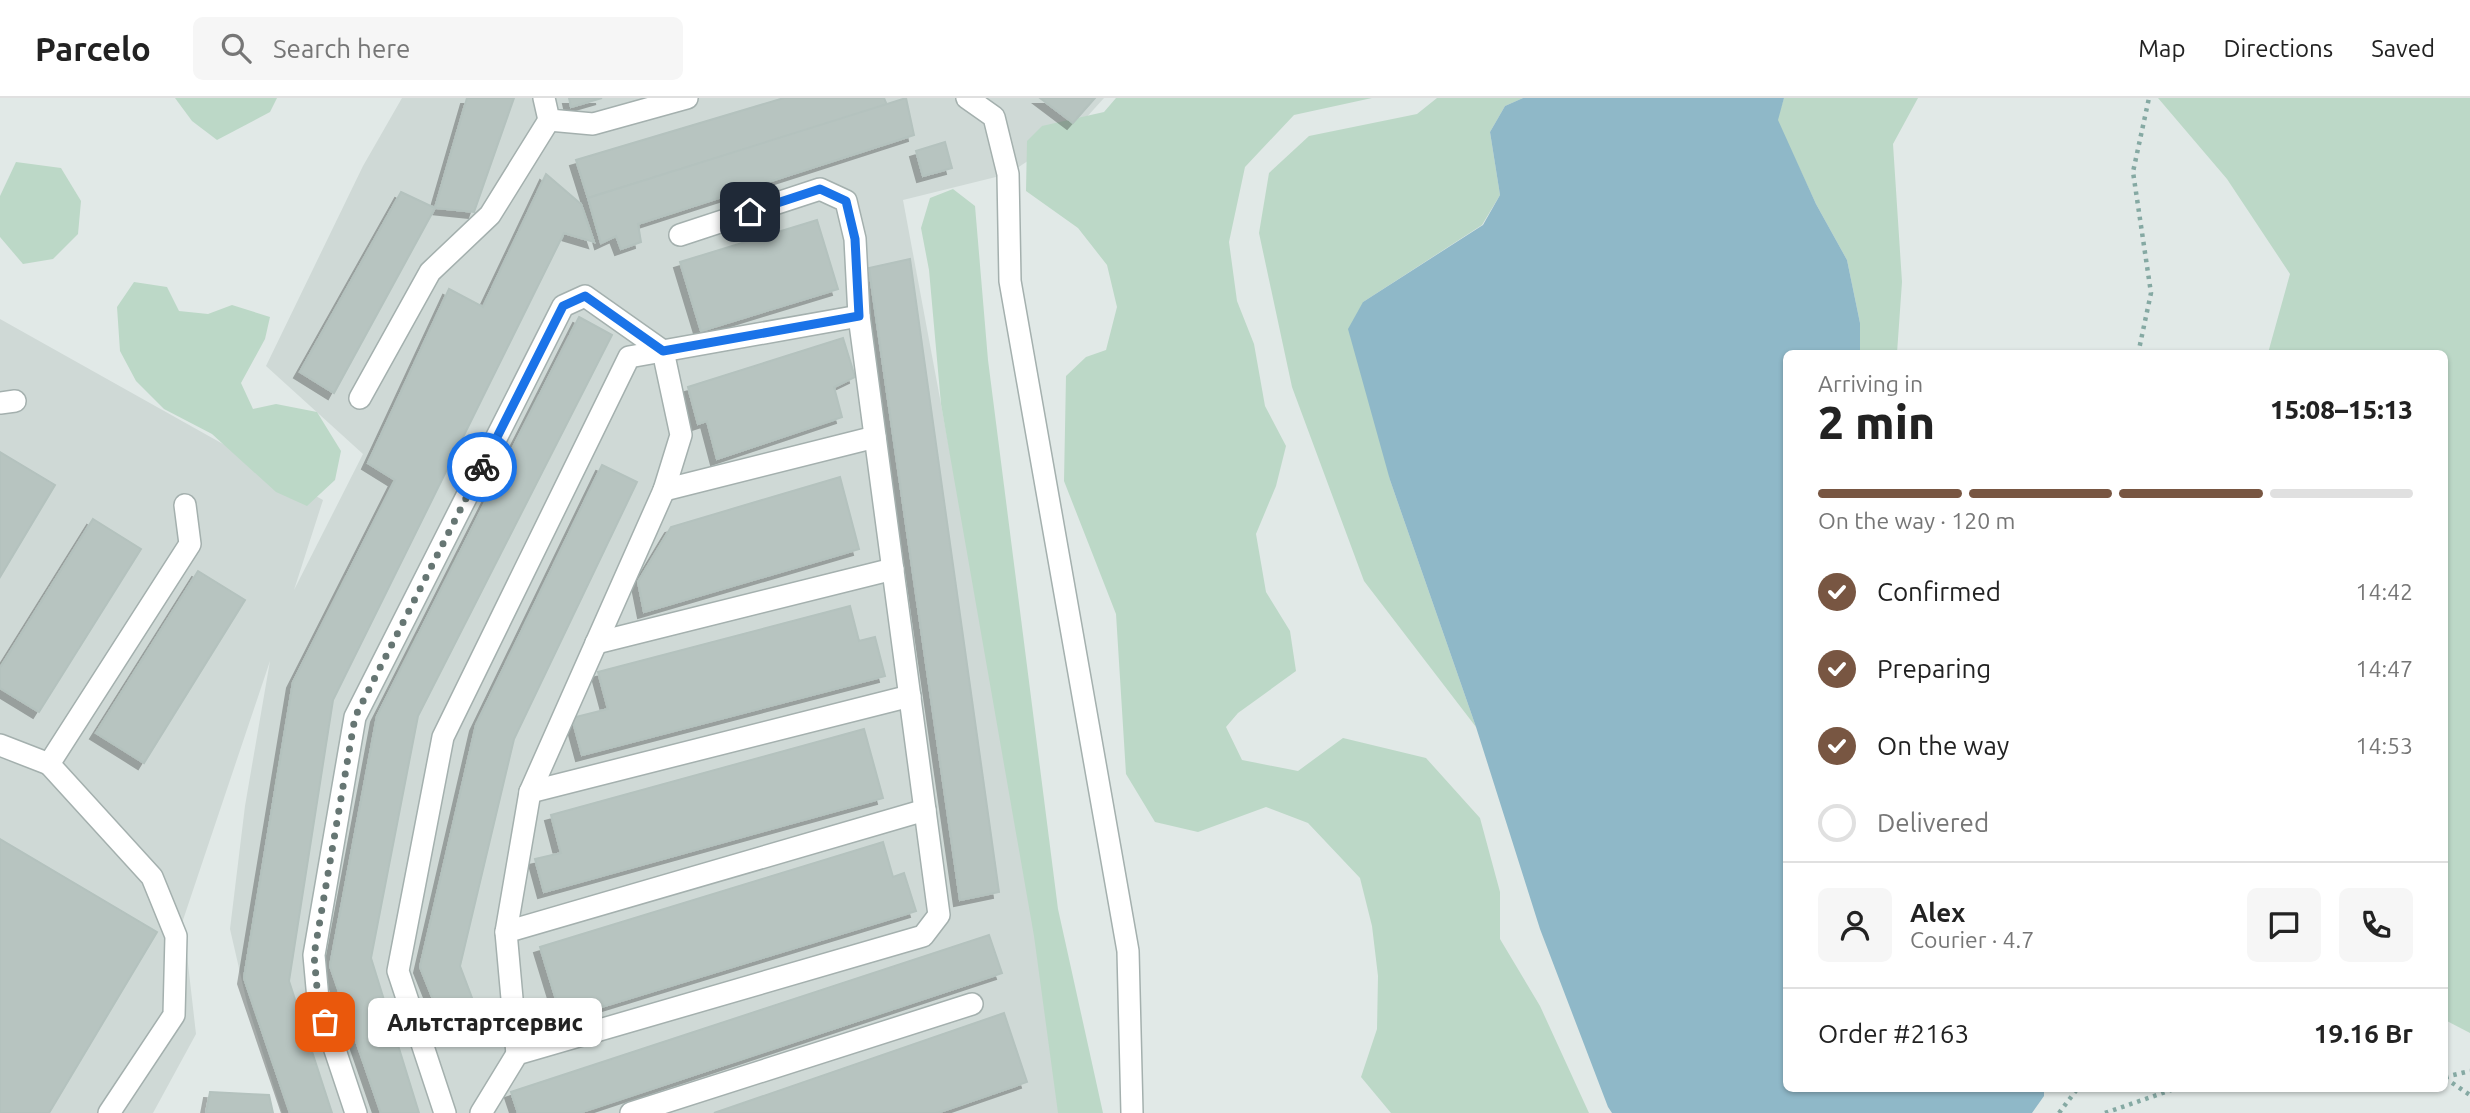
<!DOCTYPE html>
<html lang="en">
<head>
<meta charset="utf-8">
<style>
  body { margin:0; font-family:Ubuntu,sans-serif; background:#f6f6f6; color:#222; height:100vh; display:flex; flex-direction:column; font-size:26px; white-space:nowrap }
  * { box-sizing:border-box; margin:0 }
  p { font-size:23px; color:#767676 }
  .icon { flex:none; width:38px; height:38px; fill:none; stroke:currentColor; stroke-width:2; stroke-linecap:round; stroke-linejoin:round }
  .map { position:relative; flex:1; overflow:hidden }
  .drawer { position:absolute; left:1783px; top:252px; width:665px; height:742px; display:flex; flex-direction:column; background:#fff; border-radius:10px; box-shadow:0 2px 5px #0004 }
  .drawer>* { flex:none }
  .pin { position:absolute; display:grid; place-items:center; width:60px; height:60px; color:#fff; margin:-30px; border-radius:14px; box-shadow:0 4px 10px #0006 }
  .courier { position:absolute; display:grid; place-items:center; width:70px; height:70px; margin:-35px; border:5px solid #1a73e8; border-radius:50%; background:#fff; color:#222; box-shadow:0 2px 9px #0007 }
  .bubble { position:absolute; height:49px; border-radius:10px; background:#fff; box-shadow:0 2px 5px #0004; font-size:23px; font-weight:800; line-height:49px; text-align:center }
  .summary em { font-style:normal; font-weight:800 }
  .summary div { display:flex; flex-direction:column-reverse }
  .summary { display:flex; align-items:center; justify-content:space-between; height:119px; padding:0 35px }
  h1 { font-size:46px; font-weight:800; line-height:52px }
  .bar { display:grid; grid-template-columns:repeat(4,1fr); gap:10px 7px; align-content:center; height:84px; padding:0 35px }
  .bar i { height:9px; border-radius:5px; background:#e0e0e0 }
  .bar .current { background:#785642 }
  .bar p { grid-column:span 4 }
  .line { display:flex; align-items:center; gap:18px; padding:0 35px; border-top:2px solid #e0e0e0 }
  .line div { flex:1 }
  .round { display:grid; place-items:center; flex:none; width:74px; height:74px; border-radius:10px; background:#f6f6f6 }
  ol { padding:0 35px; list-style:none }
  li { display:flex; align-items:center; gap:21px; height:77px }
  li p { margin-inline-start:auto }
  li .icon { padding:7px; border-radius:50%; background:#785642; color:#fff; stroke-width:4 }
  li:last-child { color:#767676 }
  li i { width:38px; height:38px; border:4px solid #e0e0e0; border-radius:50% }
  header { display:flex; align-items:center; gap:42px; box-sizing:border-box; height:98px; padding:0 35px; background:#fff; border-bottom:2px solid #e0e0e0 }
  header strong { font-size:33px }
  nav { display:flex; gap:38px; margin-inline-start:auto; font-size:24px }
  .search { width:490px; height:63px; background:#f6f6f6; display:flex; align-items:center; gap:18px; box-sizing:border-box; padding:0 24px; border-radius:10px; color:#767676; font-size:26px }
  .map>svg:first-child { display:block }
</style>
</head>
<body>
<header>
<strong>Parcelo</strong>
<div class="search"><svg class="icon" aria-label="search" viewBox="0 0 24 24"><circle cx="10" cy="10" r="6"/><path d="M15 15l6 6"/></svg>Search here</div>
<nav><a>Map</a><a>Directions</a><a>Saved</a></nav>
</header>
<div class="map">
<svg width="2470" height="1015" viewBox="0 0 2470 1015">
  <defs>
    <filter id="shadow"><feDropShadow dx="-6" dy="6" stdDeviation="0" flood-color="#0004"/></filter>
  </defs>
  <rect width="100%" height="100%" fill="#e1e9e7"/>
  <polygon fill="#cfd9d6" points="402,0 1104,0 1075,32 1008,76 903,102 1071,1004 1067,1015 282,1015 247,905 230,831 245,708 270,563 183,822 196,936 153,1015 0,1015 0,221 323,402 294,492 363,356 266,268 363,68"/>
  <g fill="#bcd8c7">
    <polygon points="175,0 277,0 270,14 217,42 192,23"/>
    <polygon points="1116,0 1372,0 1294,17 1245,69 1229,144 1237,203 1254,246 1265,308 1286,348 1276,388 1256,436 1266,494 1290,533 1296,573 1238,615 1226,629 1242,662 1298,673 1343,640 1426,660 1480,720 1500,794 1500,841 1540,908 1589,1015 1391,1015 1361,979 1377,931 1378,878 1372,828 1360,780 1308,725 1266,709 1198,734 1155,724 1126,676 1116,516 1064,383 1066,278 1086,259 1106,252 1117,209 1107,167 1078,130 1026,93 1027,43 1042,28 1104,14"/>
    <polygon points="1437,0 1523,0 1505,8 1490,34 1500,97 1482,127 1363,204 1390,382 1476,629 1364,483 1292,289 1259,135 1269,75 1309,38 1417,16"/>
    <polygon points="1784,0 1918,0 1893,46 1902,184 1897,255 1860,255 1860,225 1847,162 1816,106 1777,22"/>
    <polygon points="2158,0 2470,0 2470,935 2445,922 2445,256 2268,255 2290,176 2227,81"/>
    <polygon points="16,64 61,70 81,103 78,136 53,161 23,166 0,139 0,98"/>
    <polygon points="953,91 975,108 988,262 1058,811 1103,1015 1058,1015 1034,838 941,306 929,172 921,130 930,100"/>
    <polygon points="134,184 167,189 179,213 208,216 232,207 270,219 265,241 241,285 253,311 276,306 317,314 341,353 335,382 307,408 276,394 212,336 164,311 136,283 120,253 117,209"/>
  </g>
  <polygon fill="#8fb8c8" points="1523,0 1784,0 1778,22 1816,106 1847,162 1860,225 1860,255 1787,256 1784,680 1787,990 2044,991 2044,998 2032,1015 1612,1015 1608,1009 1540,831 1476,629 1390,382 1348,231 1363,204 1483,127 1500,97 1490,34 1505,8"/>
  <g fill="#b7c4c0" stroke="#b4c2be" stroke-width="2" filter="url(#shadow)">
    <polygon points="467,0 514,0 474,114 435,110"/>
    <polygon points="569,0 602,0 571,9"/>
    <polygon points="784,0 884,0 887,7 588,100 576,62"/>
    <polygon points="906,0 914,37 638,126 641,144 621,151 616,138 601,145 588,100"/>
    <polygon points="1040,0 1095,0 1073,25"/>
    <polygon points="945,44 952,70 923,78 916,53"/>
    <polygon points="546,76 581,106 594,144 564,135 333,602 289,883 332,1015 290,1015 244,880 293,584 395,382 368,365 449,191 483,209"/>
    <polygon points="401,94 435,110 334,295 300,274"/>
    <polygon points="817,122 838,191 701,233 680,164"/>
    <polygon points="910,161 999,794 960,802 869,170"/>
    <polygon points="579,219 612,237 418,618 371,860 419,1015 381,1015 330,868 377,618"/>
    <polygon points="843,240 855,279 834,289 842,319 717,361 707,323 698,326 688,289"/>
    <polygon points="0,354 55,387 0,479"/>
    <polygon points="602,367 637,384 514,641 460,868 483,929 449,941 420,869 476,627"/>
    <polygon points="840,379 859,451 644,514 638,484 671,429"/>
    <polygon points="93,421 141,451 39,614 0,590 0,570"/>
    <polygon points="198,473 245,502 144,665 96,635"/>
    <polygon points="850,508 859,543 875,539 885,578 582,657 572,620 608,611 598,574"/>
    <polygon points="864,631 883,700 544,794 535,761 561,755 551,717"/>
    <polygon points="0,741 157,834 49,1015 0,1015"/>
    <polygon points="883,744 893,779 904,775 916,813 562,921 540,849"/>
    <polygon points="989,837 1002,875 579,1015 518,1015 511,994"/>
    <polygon points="1004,915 1027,984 937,1015 714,1015"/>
    <polygon points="210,994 269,997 273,1015 206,1015"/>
  </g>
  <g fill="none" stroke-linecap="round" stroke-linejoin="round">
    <g stroke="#a4b0ae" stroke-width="24">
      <g id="minor">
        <polyline points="544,0 549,22 593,26 687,0"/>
        <polyline points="967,0 994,19 1008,76 1010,183 1128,853 1132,1015"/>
        <polyline points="680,137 820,91 846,103 855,141 859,218"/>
        <polyline points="360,300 430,174 490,117 549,22"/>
        <polyline points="0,305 15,303"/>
        <polyline points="664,392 875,339"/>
        <polyline points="596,545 893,471"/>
        <polyline points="0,647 49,666"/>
        <polyline points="530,694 910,598"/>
        <polyline points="517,956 506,834 925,712"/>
        <polyline points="109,1015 174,917 176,838 152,779 49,666 190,446 185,407"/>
        <polyline points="356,1015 318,901 314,857 355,619 563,208 585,198 663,253 681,337 664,392 530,694 506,834"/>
        <polyline points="445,1015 398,873 443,639 629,259 859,218 939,817 923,838 517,956 481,1015"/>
        <polyline points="631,1015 972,906"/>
      </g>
    </g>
    <g stroke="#85a9a3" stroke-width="4.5" stroke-dasharray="3.5 5" stroke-linecap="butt">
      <polyline points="2138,256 2151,195 2133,74 2149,0"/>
      <polyline points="2445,979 2470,973"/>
      <polyline points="2445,980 2470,997"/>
      <polyline points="2059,1015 2078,990"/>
      <polyline points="2105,1015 2177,990"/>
    </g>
    <use href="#minor" stroke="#fff" stroke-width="21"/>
  </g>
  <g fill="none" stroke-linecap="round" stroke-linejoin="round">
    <polyline stroke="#667673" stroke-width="7" stroke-dasharray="0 12.6" points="325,924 318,901 314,857 355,619 482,369"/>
    <polyline stroke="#1a73e8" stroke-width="9" points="482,369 563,208 585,198 663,253 859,218 855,141 846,103 820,91 750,114"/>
  </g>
</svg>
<div class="pin" style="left:325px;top:924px;background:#ea580c"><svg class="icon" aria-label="bag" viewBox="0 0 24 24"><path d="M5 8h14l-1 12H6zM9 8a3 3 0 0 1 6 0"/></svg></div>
<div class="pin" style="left:750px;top:114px;background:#1f2937"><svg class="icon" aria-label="home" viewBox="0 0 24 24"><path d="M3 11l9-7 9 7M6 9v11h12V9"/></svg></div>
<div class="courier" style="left:482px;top:369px"><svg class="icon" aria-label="bike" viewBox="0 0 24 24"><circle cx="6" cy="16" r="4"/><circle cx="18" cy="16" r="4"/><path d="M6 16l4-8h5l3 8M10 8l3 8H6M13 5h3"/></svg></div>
<div class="bubble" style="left:368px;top:900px;width:234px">Альтстартсервис</div>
<section class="drawer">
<div class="summary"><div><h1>2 min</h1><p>Arriving in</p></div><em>15:08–15:13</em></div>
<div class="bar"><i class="current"></i><i class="current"></i><i class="current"></i><i></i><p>On the way · 120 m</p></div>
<ol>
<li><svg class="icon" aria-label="check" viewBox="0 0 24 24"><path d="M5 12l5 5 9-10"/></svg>Confirmed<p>14:42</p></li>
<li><svg class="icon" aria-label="check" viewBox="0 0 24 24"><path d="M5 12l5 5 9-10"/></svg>Preparing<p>14:47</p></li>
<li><svg class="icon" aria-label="check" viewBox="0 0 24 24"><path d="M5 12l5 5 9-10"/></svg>On the way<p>14:53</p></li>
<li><i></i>Delivered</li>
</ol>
<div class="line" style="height:126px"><a class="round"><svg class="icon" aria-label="person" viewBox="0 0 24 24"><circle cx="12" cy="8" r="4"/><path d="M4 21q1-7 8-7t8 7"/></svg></a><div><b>Alex</b><p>Courier · 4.7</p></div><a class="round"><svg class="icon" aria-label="chat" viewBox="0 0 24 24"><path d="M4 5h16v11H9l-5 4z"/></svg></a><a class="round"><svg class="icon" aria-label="phone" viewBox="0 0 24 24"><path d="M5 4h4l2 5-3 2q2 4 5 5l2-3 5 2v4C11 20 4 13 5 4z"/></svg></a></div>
<div class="line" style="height:91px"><div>Order #2163</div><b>19.16 Br</b></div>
</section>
</div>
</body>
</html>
